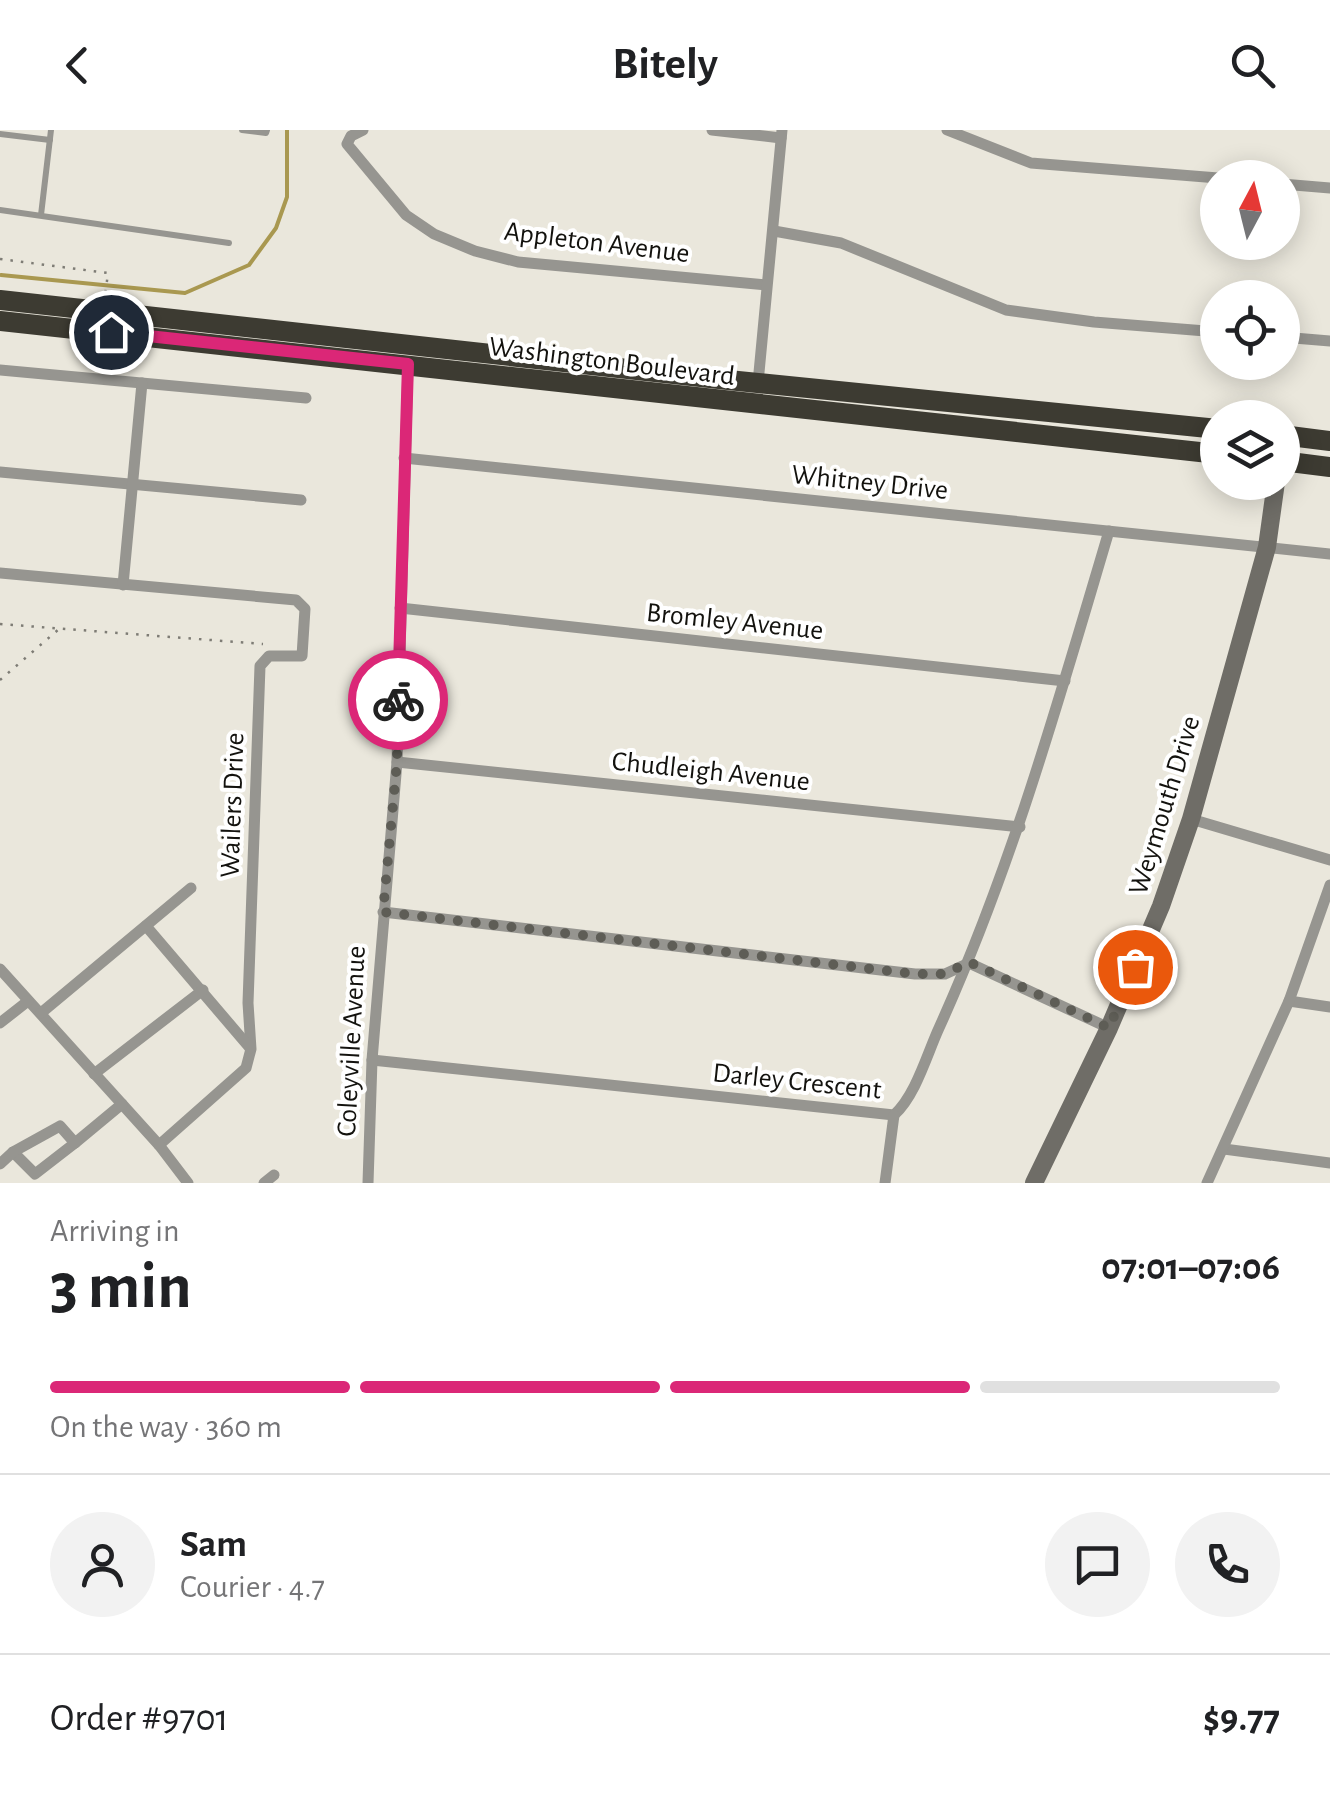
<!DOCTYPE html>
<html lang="en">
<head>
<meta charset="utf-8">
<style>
  body { margin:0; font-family:"Alegreya Sans",sans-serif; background:#f2f2f2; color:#202124; height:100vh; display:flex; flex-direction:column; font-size:38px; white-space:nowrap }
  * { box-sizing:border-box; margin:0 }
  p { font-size:32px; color:#757577 }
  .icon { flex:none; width:55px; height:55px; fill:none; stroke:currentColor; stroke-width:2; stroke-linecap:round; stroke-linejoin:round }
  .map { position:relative; height:1053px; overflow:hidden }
  .details { display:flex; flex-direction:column; background:#fff; flex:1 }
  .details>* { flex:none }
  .needle { width:65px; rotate:7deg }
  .buttons { position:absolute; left:1200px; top:30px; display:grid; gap:20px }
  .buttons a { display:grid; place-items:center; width:100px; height:100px; border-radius:50%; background:#fff; box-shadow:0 5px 25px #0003; font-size:50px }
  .pin { position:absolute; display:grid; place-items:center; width:85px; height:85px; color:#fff; margin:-42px; border:5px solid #fff; border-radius:50%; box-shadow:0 2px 10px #0007 }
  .courier { position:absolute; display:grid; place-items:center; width:100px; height:100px; margin:-50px; border:8px solid #db2777; border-radius:50%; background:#fff; color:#222; box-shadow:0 2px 12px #0007 }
  .summary em { font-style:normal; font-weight:600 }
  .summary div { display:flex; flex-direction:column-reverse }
  .summary { display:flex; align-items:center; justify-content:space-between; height:170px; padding:0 50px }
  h1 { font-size:65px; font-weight:600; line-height:75px }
  .bar { display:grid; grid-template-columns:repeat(4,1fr); gap:15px 10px; align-content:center; height:120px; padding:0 50px }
  .bar i { height:12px; border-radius:8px; background:#e0e0e0 }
  .bar .on { background:#db2777 }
  .bar p { grid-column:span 4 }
  .line { display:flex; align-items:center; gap:25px; padding:0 50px; border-top:2px solid #e0e0e0 }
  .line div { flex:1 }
  .round { display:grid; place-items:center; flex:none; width:105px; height:105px; border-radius:52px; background:#f2f2f2 }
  header { display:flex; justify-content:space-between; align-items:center; height:130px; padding:0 50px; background:#fff; font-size:45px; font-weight:600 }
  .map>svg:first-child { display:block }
</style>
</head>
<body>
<header><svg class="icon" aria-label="back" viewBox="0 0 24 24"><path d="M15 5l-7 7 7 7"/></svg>Bitely<svg class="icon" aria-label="search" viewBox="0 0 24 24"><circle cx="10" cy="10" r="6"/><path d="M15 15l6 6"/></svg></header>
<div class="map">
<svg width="1330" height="1053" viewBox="0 0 1330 1053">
  <rect width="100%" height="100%" fill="#eae7dc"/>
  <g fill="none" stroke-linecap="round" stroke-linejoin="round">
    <polyline stroke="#a99850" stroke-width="4" points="1,145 185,163 249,135 276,98 287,67 287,0"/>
    <g stroke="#7e7c75" stroke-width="2.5" stroke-dasharray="2.5 8" stroke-linecap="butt">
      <polyline points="0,129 108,143 105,166"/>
      <polyline points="0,494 263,514"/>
      <polyline points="0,550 59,499"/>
    </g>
    <g stroke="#969590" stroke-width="6">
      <polyline points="242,0 266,3 267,0"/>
      <polyline points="0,4 50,10"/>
      <polyline points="0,80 229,113"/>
      <polyline points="41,85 51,0"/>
    </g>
    <g stroke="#969590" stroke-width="11">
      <polyline points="363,0 351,6 347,14 406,85 434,104 475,121 518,132 766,155"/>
      <polyline points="712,0 781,8"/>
      <polyline points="947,0 1031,33 1218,48"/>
      <polyline points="1282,54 1330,58"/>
      <polyline points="774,101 841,113 1006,180 1094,192 1218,202"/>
      <polyline points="1282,207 1330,211"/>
      <polyline points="0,240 306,268"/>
      <polyline points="758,253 782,0"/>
      <polyline points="404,328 1330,424"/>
      <polyline points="0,342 301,370"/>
      <polyline points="0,443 296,470 305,479 302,526 269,526 260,536 248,873 251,919 246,938 159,1015"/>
      <polyline points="123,455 142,253"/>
      <polyline points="400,478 1065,551"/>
      <polyline points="397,632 1020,697"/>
      <polyline points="1191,689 1330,730"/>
      <polyline points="383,782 915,844 945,844 969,833 1109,898"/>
      <polyline points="146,796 250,918"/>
      <polyline points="0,839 159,1015 188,1053"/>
      <polyline points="1289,871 1330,877"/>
      <polyline points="41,883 191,758"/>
      <polyline points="0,893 28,871"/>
      <path d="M372,930L894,985C916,965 927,924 939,898C1012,737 1059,569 1109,401"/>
      <polyline points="94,944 203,860"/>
      <polyline points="1224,1019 1330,1033"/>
      <polyline points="13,1022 35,1044 75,1013"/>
      <polyline points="0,1034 13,1022 60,996 75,1013 122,974"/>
      <polyline points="264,1053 274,1045"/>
      <polyline points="368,1053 372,930 397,632 408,234"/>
      <polyline points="885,1053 894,985"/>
      <polyline points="1207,1053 1289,871 1330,755"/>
    </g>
    <polyline stroke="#6f6d67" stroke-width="18" points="1034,1053 1109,898 1161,776 1191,689 1267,417 1276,352"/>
    <g stroke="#3d3b32" stroke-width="20">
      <polyline points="0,170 728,250 1218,299"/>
      <polyline points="0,191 1218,324"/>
      <polyline points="1282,305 1330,311"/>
      <polyline points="1282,331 1330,337"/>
    </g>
  </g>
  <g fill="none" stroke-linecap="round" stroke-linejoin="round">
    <polyline stroke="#5e5d56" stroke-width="10" stroke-dasharray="0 18" points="398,570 397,632 383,782 915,844 945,844 969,832 1109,898 1135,837"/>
    <polyline stroke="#db2777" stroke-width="12" points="111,202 408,234 398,570"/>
  </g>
  <g text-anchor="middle" stroke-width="8" stroke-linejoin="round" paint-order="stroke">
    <g font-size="28" fill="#13120e" stroke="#fff">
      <text transform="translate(597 111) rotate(7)" y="10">Appleton Avenue</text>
      <text transform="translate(612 230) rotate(7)" y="10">Washington Boulevard</text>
      <text transform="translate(870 351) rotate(6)" y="10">Whitney Drive</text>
      <text transform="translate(735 490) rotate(6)" y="10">Bromley Avenue</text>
      <text transform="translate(711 640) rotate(6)" y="10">Chudleigh Avenue</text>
      <text transform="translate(231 675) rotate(-88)" y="10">Wailers Drive</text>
      <text transform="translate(1163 675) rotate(-73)" y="10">Weymouth Drive</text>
      <text transform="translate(350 911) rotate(-87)" y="10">Coleyville Avenue</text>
      <text transform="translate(797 950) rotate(6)" y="10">Darley Crescent</text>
    </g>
  </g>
</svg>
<div class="buttons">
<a><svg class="needle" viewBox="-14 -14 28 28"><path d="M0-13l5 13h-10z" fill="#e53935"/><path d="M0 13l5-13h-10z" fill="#757577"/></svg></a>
<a><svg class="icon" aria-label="locate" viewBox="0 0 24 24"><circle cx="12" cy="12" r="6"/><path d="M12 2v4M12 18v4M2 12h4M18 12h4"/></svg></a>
<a><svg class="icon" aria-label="layers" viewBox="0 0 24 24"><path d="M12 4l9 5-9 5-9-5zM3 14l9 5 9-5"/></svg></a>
</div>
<div class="pin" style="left:1135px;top:837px;background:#ea580c"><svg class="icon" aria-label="bag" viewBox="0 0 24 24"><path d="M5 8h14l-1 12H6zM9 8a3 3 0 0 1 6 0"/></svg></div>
<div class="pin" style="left:111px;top:202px;background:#1f2937"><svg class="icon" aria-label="home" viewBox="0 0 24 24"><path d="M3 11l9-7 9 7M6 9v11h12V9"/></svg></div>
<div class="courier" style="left:398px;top:570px"><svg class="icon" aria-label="bike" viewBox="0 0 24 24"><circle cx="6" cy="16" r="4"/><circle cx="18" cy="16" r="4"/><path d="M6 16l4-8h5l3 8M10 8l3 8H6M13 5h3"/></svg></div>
</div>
<section class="details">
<div class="summary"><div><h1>3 min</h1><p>Arriving in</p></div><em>07:01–07:06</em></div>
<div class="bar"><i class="on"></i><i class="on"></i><i class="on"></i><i></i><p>On the way · 360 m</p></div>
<div class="line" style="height:180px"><a class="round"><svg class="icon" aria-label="person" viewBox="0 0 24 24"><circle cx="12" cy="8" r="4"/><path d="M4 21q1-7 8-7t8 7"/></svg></a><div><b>Sam</b><p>Courier · 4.7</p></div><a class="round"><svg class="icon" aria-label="chat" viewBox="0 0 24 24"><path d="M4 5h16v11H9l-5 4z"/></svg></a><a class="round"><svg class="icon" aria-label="phone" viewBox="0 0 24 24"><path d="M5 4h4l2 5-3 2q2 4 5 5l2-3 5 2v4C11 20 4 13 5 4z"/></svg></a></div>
<div class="line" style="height:130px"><div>Order #9701</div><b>$9.77</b></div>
</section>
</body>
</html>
